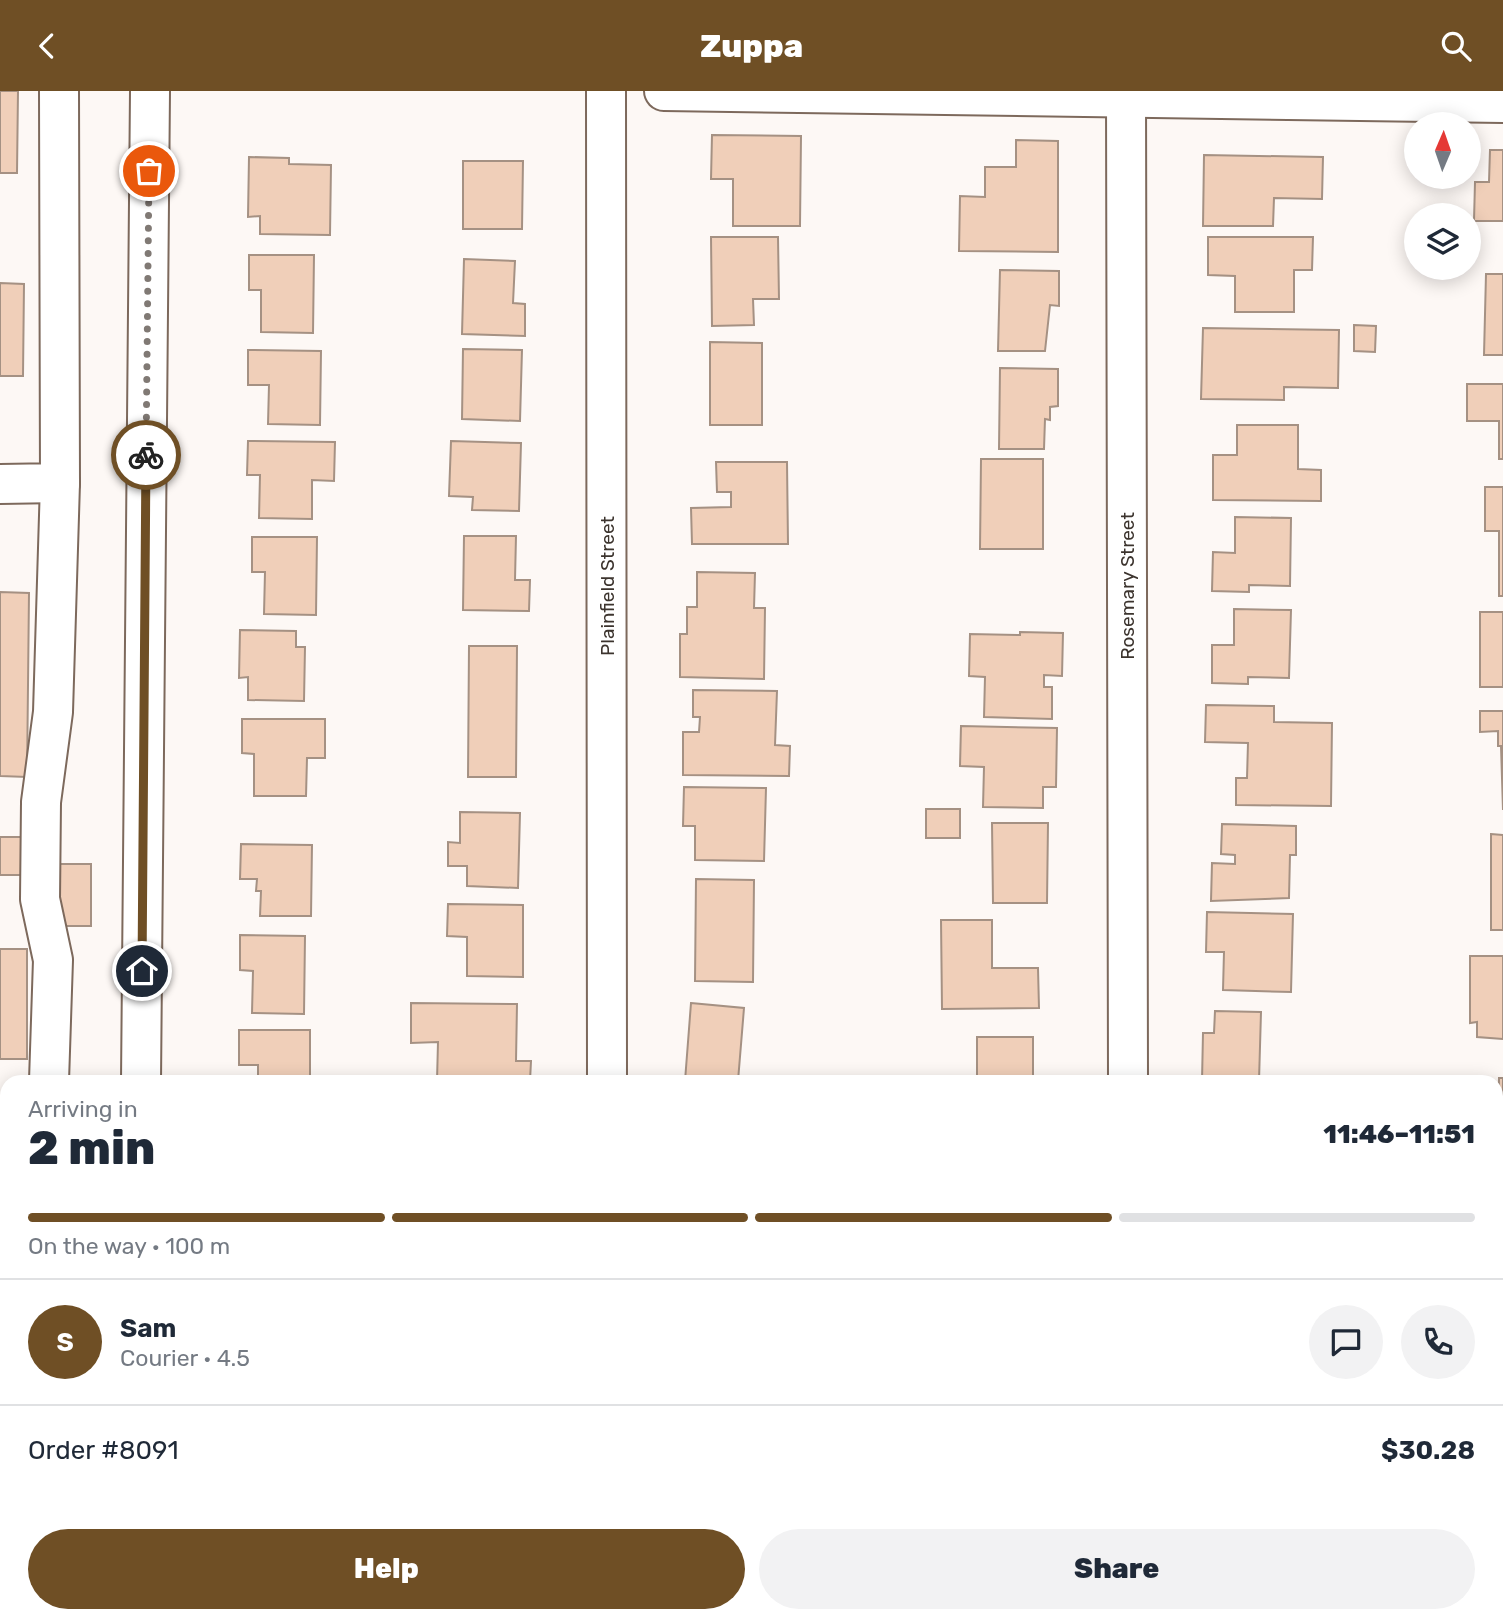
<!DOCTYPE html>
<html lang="en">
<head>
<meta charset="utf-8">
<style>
  body { margin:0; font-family:Rubik,sans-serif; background:#f2f2f3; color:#1f2937; height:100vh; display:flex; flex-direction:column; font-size:26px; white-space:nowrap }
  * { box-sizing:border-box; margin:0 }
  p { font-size:23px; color:#747a83 }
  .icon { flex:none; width:38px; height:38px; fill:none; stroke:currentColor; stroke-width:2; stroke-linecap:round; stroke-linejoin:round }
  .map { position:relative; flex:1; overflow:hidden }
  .panel { position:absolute; left:0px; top:984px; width:1503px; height:548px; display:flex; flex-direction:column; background:#fff; border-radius:21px 21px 0 0; box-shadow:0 4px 18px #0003 }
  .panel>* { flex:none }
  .needle { width:46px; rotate:2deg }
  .controls { position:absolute; left:1404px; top:21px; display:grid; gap:14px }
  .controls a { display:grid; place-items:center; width:77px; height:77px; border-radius:50%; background:#fff; box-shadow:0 4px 18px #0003; font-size:35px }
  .pin { position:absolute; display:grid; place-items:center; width:60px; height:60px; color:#fff; margin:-30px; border:4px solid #fff; border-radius:50%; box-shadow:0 2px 7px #0007 }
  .courier { position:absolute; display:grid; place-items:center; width:70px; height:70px; margin:-35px; border:5px solid #6f4f25; border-radius:50%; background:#fff; color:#222; box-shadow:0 2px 9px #0007 }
  .summary em { font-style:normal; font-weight:800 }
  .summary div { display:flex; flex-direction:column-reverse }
  .summary { display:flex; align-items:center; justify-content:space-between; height:119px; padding:0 28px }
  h1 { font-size:46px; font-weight:800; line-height:52px }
  .bar { display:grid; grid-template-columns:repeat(4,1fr); gap:10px 7px; align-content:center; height:84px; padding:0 28px }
  .bar i { height:9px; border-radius:5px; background:#e0e1e3 }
  .bar .selected { background:#6f4f25 }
  .bar p { grid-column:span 4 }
  .line { display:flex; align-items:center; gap:18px; padding:0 28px; border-top:2px solid #e0e1e3 }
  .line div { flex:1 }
  .round { display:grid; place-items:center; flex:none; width:74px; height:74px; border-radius:37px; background:#f2f2f3 }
  .cta { display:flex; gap:14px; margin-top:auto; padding:14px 28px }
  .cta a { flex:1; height:80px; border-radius:42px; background:#6f4f25; color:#fff; font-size:28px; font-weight:800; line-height:80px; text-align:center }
  .cta a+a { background:#f2f2f3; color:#1f2937 }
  header { display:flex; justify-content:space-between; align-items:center; height:91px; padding:0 28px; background:#6f4f25; color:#fff; font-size:32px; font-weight:800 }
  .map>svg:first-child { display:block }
</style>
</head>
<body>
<header><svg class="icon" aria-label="back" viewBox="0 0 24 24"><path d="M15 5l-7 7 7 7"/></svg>Zuppa<svg class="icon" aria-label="search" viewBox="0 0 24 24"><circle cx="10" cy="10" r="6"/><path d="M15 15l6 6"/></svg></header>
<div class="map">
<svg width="1503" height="1531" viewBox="0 0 1503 1531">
  <rect width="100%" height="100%" fill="#fdf8f5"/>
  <rect fill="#fbe9dd" x="0" y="1061" width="7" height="249"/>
  <g fill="#f0cfb9" stroke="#a59183" stroke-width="2">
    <polygon points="0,0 18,0 17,82 0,82"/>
    <polygon points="712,44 801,45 800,135 733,135 733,88 711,88"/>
    <polygon points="1016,49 1058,50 1058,161 959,160 960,105 985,106 985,76 1016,76"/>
    <polygon points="1490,59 1503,59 1503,130 1474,130 1475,91 1489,91"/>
    <polygon points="1204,64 1323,66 1322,108 1274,107 1273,135 1203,135"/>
    <polygon points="249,66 289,67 289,73 331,74 330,144 260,143 260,125 248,126"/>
    <polygon points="463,70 523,70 522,138 463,138"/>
    <polygon points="711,146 778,146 779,208 753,208 754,234 712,235"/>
    <polygon points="1208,146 1313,146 1312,179 1294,179 1294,221 1235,221 1235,185 1208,184"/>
    <polygon points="249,164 314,164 313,242 261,241 261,199 249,199"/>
    <polygon points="464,168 515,170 513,212 525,213 525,245 462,243"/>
    <polygon points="1000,179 1059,180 1059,215 1050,214 1045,260 998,260"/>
    <polygon points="1486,183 1503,183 1503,264 1484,264"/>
    <polygon points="0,192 24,193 23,285 0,285"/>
    <polygon points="1354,234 1376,235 1375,261 1354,260"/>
    <polygon points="1203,237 1339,239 1338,297 1284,296 1284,309 1201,308"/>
    <polygon points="710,251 762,252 762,334 710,334"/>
    <polygon points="463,258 522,259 520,330 462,328"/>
    <polygon points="248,259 321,260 320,334 268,333 269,294 248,294"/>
    <polygon points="1000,277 1058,278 1058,315 1050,316 1050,329 1045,328 1044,358 999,358"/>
    <polygon points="1467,293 1503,293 1503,368 1499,368 1499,330 1467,330"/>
    <polygon points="1237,334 1298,334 1298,378 1321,379 1321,410 1213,409 1213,364 1237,364"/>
    <polygon points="248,350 335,351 334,390 312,389 312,428 259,427 260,384 247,384"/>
    <polygon points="451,350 521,352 519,420 472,419 473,406 449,405"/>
    <polygon points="981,368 1043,368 1043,458 980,458"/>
    <polygon points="716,371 787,371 788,453 692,453 691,417 731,416 731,401 717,401"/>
    <polygon points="1485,396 1503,396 1503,505 1499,505 1499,440 1485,440"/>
    <polygon points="1235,426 1291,427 1290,495 1249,494 1249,501 1212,500 1213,461 1235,462"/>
    <polygon points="464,445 516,445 515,489 530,489 529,520 463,519"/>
    <polygon points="252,446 317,446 316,524 264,523 265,481 252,481"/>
    <polygon points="697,481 755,482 754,517 765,517 764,588 680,586 680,543 687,543 687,516 697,516"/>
    <polygon points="0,501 29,502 27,686 0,685"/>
    <polygon points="1234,518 1291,519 1289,587 1248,586 1248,593 1212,592 1212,554 1234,554"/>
    <rect x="1480" y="521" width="23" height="75"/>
    <polygon points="240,539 296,540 296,556 305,556 304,610 248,609 248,586 239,587"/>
    <polygon points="1020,541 1063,542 1062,585 1044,584 1044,596 1052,596 1052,628 984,626 985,586 969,585 970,543 1020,544"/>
    <polygon points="469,555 517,555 516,686 468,686"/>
    <polygon points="693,599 777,600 775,654 790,655 789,685 683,684 683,641 699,641 700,626 693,626"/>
    <polygon points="1206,614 1274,615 1274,631 1332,632 1331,715 1236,714 1236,687 1247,687 1248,652 1205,651"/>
    <polygon points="1480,620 1503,620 1503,719 1501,655 1498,655 1498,640 1480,641"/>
    <polygon points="242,628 325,628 325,667 307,667 306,705 254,705 254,663 242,662"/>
    <polygon points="961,635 1057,637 1056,696 1043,696 1043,717 983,716 984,676 960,675"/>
    <polygon points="684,696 766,697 764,770 695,769 695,735 683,735"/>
    <rect x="926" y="718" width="34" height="29"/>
    <polygon points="460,721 520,722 518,797 467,795 467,775 448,775 448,751 460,752"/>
    <polygon points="992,732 1048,732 1047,812 993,812"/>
    <polygon points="1222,733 1296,735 1296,764 1290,764 1289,807 1211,810 1212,772 1235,773 1235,764 1221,763"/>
    <polygon points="1491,743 1503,744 1503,839 1491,839"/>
    <polygon points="0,746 24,746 25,784 0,784"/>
    <polygon points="241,753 312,754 311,825 260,825 261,800 256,800 257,788 240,788"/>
    <polygon points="58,773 91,773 91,835 59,835"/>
    <polygon points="696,788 754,789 753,891 695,890"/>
    <polygon points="448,813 523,814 523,886 467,885 467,846 447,845"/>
    <polygon points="1207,821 1293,823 1291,901 1223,899 1224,861 1206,861"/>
    <polygon points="941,829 992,829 992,877 1038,877 1039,917 942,918"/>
    <polygon points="240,844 305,845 304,923 252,922 253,880 240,879"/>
    <rect x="0" y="858" width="27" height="110"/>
    <polygon points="1470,865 1503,865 1503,948 1477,946 1477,931 1470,932"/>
    <polygon points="411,912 517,913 516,970 531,970 530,990 437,990 438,951 411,952"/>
    <polygon points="691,912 744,917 738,990 685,990"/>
    <polygon points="1215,920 1261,921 1259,990 1202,990 1203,942 1214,942"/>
    <polygon points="239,939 310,939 310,990 258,990 258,974 239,974"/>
    <rect x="977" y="946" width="56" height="44"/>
    <polygon points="1499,987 1503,987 1503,1050 1498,1050"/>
    <polygon points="0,1060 7,1061 7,1092 0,1091"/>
    <polygon points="1500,1086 1503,1086 1503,1149 1499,1149"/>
    <rect x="0" y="1220" width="7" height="76"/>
    <rect x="236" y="1524" width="63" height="7"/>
    <rect x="519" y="1524" width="47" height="7"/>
    <rect x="766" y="1524" width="72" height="7"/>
    <rect x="974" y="1524" width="55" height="7"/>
    <rect x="1030" y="1524" width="49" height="7"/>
    <rect x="1261" y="1524" width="45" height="7"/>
    <polygon points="1375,1524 1413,1524 1412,1531 1374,1531"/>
  </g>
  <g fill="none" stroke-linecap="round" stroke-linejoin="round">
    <polyline stroke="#d6d1cd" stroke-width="38" stroke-dasharray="38 19" stroke-linecap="butt" points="0,1269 7,1269"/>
    <g stroke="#7d695c" stroke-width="42">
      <g id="minor">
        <polyline points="606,0 607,990"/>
        <polyline points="664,0 1503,12"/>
        <polyline points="1126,0 1128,990"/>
        <polyline points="0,393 60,392 59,0"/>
        <polyline points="49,990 53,869 40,808 41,711 53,621 60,392"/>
        <polyline points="141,990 150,0"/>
        <polyline points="0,1044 7,1044"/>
        <polyline points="138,1531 138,1524"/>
        <polyline points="663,1531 663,1524"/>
        <polyline points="1177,1531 1177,1524"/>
      </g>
    </g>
    <g stroke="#7d695c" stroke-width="42">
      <g id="major">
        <polyline points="0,1399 7,1399"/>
        <polyline points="1496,1420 1503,1420"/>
      </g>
    </g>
    <use href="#minor" stroke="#fff" stroke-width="38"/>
    <use href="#major" stroke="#fff" stroke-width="38"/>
  </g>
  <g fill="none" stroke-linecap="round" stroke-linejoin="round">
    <polyline stroke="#807974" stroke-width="7" stroke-dasharray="0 12.6" points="146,364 149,80"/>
    <polyline stroke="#6f4f25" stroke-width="9" points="142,880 146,364"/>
  </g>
  <g text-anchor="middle" stroke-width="5" stroke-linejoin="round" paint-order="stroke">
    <g font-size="19" fill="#3c342e" stroke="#fff">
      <text transform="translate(607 495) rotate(-90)" y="7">Plainfield Street</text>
      <text transform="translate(1127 495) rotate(-90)" y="7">Rosemary Street</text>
    </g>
  </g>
</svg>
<div class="controls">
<a><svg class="needle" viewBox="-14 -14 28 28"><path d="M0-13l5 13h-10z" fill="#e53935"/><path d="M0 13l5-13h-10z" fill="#747a83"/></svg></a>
<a><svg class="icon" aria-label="layers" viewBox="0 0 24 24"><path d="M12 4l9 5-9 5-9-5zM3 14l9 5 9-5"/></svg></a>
</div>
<div class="pin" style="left:149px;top:80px;background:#ea580c"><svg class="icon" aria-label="bag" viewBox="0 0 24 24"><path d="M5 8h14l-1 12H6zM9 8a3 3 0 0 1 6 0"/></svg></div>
<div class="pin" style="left:142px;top:880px;background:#1f2937"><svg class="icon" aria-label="home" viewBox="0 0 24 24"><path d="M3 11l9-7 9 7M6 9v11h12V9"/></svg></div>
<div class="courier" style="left:146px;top:364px"><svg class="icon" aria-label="bike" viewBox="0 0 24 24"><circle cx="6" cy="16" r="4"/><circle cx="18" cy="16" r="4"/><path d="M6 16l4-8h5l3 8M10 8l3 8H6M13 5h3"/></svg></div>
<section class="panel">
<div class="summary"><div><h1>2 min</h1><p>Arriving in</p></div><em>11:46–11:51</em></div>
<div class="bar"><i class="selected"></i><i class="selected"></i><i class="selected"></i><i></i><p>On the way · 100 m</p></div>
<div class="line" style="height:126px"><b class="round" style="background:#6f4f25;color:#fff">S</b><div><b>Sam</b><p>Courier · 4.5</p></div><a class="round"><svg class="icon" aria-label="chat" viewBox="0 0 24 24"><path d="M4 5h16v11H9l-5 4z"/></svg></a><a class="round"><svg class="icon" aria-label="phone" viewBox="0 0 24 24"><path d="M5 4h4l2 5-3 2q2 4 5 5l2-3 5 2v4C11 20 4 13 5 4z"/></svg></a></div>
<div class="line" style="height:91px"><div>Order #8091</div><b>$30.28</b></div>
<div class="cta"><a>Help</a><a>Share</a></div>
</section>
</div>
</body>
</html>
